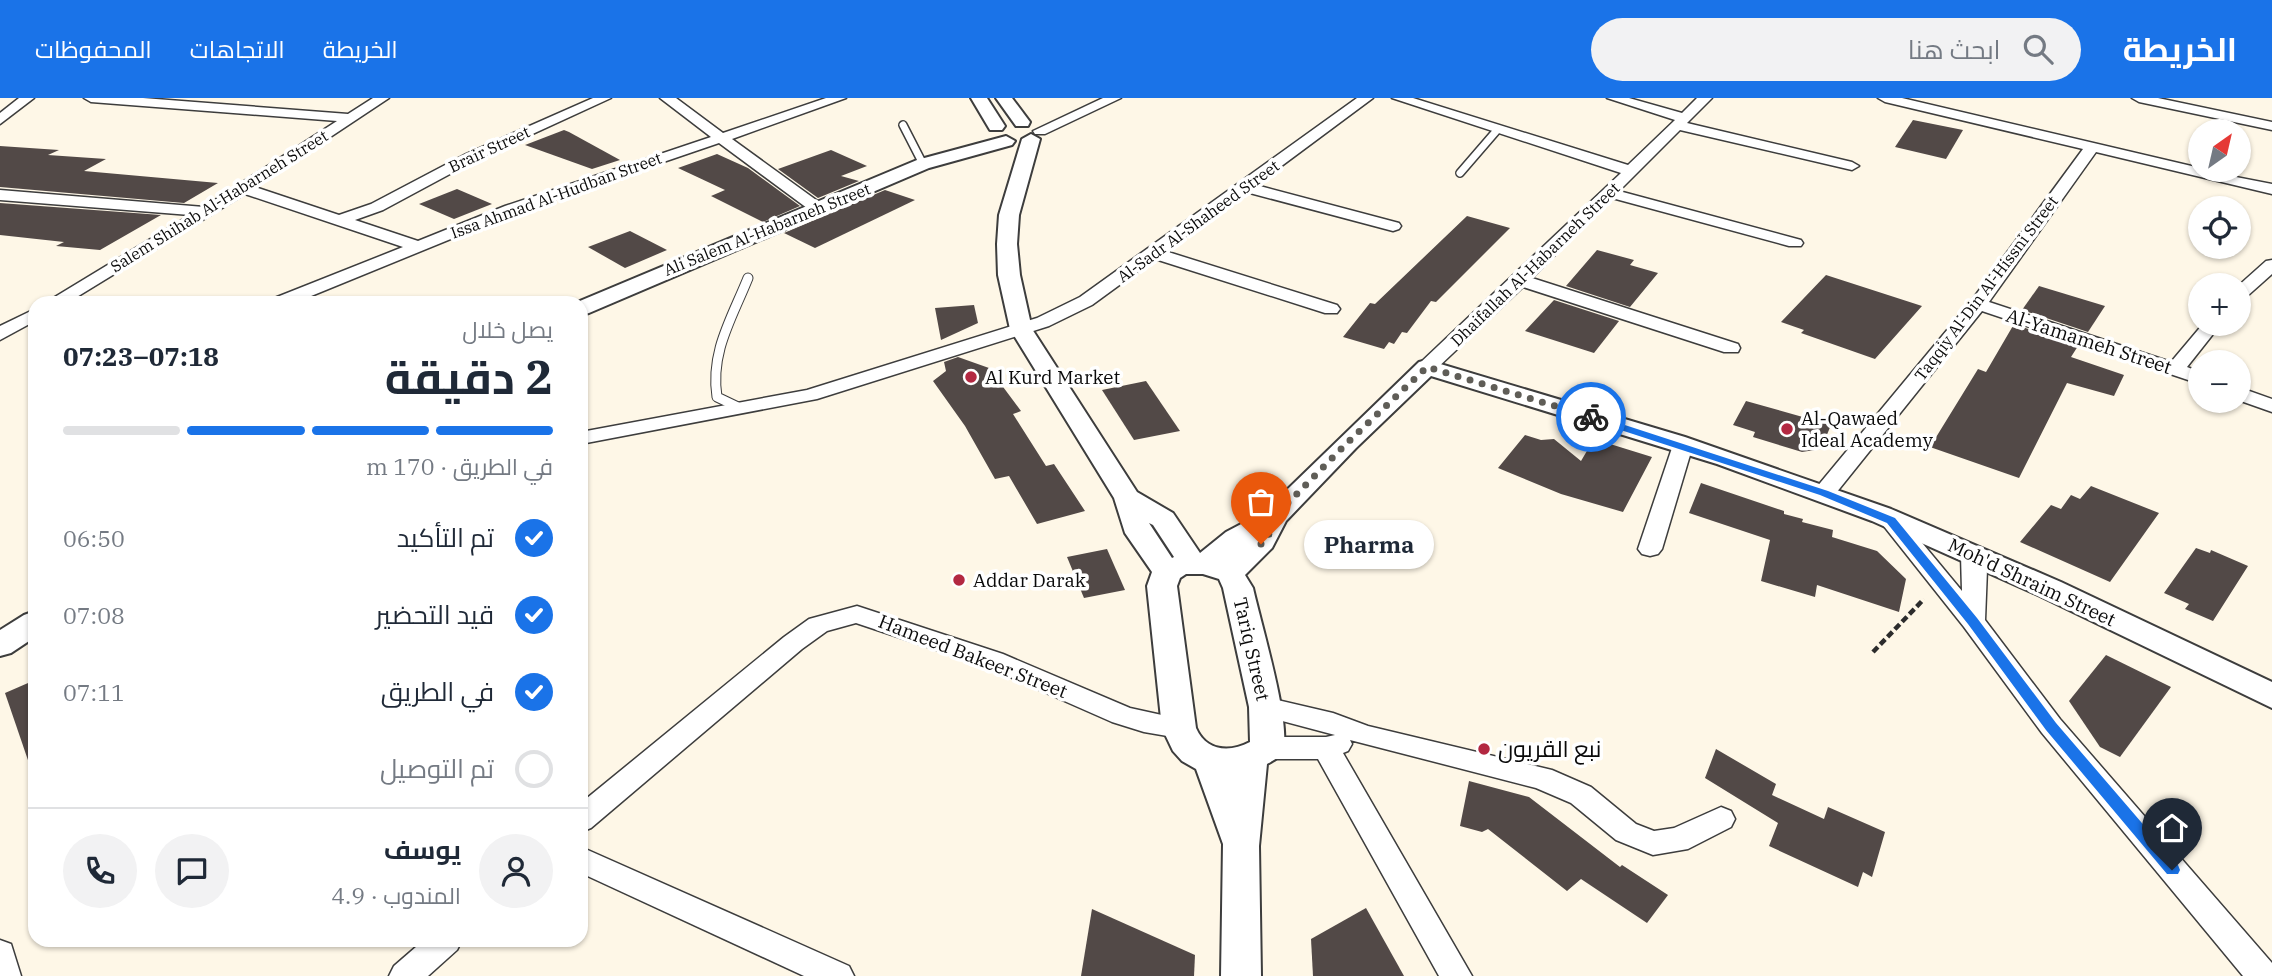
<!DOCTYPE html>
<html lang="ar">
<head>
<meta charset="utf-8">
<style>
  body { margin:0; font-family:"IBM Plex Serif",Cairo,serif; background:#f2f2f3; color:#1f2937; direction:rtl; height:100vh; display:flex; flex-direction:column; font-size:26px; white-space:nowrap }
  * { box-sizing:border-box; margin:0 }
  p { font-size:23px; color:#747a83 }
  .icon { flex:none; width:38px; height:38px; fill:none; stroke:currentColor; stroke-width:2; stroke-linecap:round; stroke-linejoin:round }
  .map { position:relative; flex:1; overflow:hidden; direction:ltr }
  .details { position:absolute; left:28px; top:198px; width:560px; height:651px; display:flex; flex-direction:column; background:#fff; border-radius:21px; box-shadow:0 2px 5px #0004; direction:rtl }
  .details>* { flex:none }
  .needle { width:46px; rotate:34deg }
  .controls { position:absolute; left:2188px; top:21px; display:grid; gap:14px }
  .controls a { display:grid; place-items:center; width:63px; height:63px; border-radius:50%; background:#fff; box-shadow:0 2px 5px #0004; font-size:35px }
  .pin { position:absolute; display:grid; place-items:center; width:60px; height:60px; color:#fff; margin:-72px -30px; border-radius:50% 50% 50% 0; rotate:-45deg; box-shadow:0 0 7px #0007 }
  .pin .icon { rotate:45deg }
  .courier { position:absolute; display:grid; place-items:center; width:70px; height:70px; margin:-35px; border:5px solid #1a73e8; border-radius:50%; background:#fff; color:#222; box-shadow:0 2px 9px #0007 }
  .bubble { position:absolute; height:49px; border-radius:24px; background:#fff; box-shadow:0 2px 5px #0004; font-size:23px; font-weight:700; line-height:49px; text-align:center; direction:rtl }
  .headline em { font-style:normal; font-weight:700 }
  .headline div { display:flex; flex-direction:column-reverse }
  .headline { display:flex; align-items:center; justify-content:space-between; height:119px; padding:0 35px }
  h1 { font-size:46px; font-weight:700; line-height:52px }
  .bar { display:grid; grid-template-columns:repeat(4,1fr); gap:10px 7px; align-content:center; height:84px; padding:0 35px }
  .bar i { height:9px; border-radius:5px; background:#e0e1e3 }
  .bar .current { background:#1a73e8 }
  .bar p { grid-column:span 4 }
  .line { display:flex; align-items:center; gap:18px; padding:0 35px; border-top:2px solid #e0e1e3 }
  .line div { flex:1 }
  .round { display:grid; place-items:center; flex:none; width:74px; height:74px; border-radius:37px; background:#f2f2f3 }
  ol { padding:0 35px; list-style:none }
  li { display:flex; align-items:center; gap:21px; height:77px }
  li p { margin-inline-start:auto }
  li .icon { padding:7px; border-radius:50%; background:#1a73e8; color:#fff; stroke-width:4 }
  li:last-child { color:#747a83 }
  li i { width:38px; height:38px; border:4px solid #e0e1e3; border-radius:50% }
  header { display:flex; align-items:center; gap:42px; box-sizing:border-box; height:98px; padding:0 35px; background:#1a73e8; color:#fff }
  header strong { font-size:33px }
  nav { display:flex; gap:38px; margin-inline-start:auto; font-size:24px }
  .search { width:490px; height:63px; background:#f2f2f3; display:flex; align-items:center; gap:18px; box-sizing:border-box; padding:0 24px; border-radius:38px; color:#747a83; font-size:26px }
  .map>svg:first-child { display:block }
</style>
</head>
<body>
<header>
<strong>الخريطة</strong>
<div class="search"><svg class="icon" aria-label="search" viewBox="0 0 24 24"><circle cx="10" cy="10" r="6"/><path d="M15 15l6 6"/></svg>ابحث هنا</div>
<nav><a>الخريطة</a><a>الاتجاهات</a><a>المحفوظات</a></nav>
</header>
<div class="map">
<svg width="2272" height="878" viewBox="0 0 2272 878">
  <rect width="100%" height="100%" fill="#fef7e7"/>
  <g fill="#524947">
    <polygon points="1913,22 1963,32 1946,61 1895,49"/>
    <polygon points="564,32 569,34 620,62 592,71 525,47"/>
    <polygon points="0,48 59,52 48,57 106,61 84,73 218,85 184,105 0,89"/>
    <polygon points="831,52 867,68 841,78 859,83 818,100 778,71"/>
    <polygon points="717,56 748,70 800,108 763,124 711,98 725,92 678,70"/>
    <polygon points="457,91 492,106 454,121 419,106"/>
    <polygon points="885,92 915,102 815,150 784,135"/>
    <polygon points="0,105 161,117 100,152 56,148 64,144 0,137"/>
    <polygon points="1467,118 1510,130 1436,204 1431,203 1407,235 1402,234 1394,246 1389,244 1384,251 1343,239 1370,205 1375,206"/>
    <polygon points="630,133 667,152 625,170 588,149"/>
    <polygon points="1597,152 1634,162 1630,167 1658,175 1630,209 1566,188"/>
    <polygon points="1826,177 1922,208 1875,261 1801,235 1804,232 1781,224"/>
    <polygon points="2039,188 2105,208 2088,234 2022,212"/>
    <polygon points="1554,202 1619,223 1594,255 1525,233"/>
    <polygon points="974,207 978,225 941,242 935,210"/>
    <polygon points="2014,226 2078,248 2071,259 2124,277 2114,298 2067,285 2019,380 1930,349 1978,271 1986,274"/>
    <polygon points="958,259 989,270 1021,313 1013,316 1046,368 1054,366 1085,413 1037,426 1009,378 995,381 965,328 933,283 946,273 944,264"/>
    <polygon points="1146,283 1180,333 1134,342 1102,292"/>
    <polygon points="1746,303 1831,327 1821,351 1802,354 1753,339 1755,334 1733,327"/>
    <polygon points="1525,337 1541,342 1554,341 1581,363 1594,341 1652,359 1623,414 1561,396 1498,370"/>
    <polygon points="1701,385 1784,413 1784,416 1803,421 1802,424 1833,432 1832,439 1877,453 1906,481 1899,514 1817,487 1815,499 1761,483 1770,442 1689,415"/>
    <polygon points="2091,388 2159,415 2110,484 2020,444 2051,407 2061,411 2071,397 2080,401"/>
    <polygon points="2196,450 2210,455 2211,452 2248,468 2213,523 2185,511 2189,506 2164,495"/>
    <polygon points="1107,451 1125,492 1084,500 1067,459"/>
    <polygon points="2106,557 2171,589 2120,659 2100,649 2069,603"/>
    <polygon points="35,582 35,670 31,671 5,595"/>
    <polygon points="1716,651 1776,686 1772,697 1824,721 1828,709 1885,734 1872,779 1863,774 1858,789 1769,748 1778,725 1705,680"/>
    <polygon points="1469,683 1529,699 1620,769 1622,767 1668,797 1647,825 1581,781 1567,793 1488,731 1482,734 1460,728"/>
    <polygon points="1366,810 1404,878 1313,878 1311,841"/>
    <polygon points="1092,811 1195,857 1194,878 1081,878"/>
  </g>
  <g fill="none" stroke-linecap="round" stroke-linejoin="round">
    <g stroke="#3d3d3d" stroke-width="10">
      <g id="service-far1">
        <polyline points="903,27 923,66"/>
        <polyline points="1460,75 1498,31"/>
      </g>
    </g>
    <g stroke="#3d3d3d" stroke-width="11">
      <path id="service" d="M740,310L717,299C710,254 732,220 748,180"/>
    </g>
    <g stroke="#3d3d3d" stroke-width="3">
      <g id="minor">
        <polygon points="19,0 34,0 0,26 0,15"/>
        <polygon points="84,0 143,0 348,16 373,0 389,0 255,89 339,117 371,106 466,56 593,0 611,0 476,62 383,112 355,122 418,143 505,108 711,39 660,0 676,0 723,35 826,0 846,0 732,41 823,107 825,110 823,113 811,113 719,45 517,114 294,205 269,205 272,201 403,149 245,96 67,205 45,205 190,117 0,102 0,92 204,109 337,23 91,4"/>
        <polygon points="1103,0 1121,0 1045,36 1035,36 1033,33"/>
        <polygon points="1357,0 1373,0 1256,87 1399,125 1401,128 1399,131 1393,133 1246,94 1165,153 1337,207 1340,211 1337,215 1325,215 1155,161 1092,207 1049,228 817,301 581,346 581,334 807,292 1037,220 1080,199"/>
        <polygon points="1392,0 1413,0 1628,67 1675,22 1607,0 1629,0 1682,15 1697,0 1712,0 1687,25 1852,64 1859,68 1852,72 1680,32 1619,93 1801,142 1803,145 1801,148 1789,148 1612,100 1532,180 1738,246 1740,250 1738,254 1724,254 1523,189 1434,273 1420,273 1417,269 1420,265 1621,75"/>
        <polygon points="1878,0 1902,0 2200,70 2200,72 2272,86 2272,96 2096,54 1989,204 2171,264 2203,226 2221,226 2187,269 2200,274 2200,286 1982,213 1832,400 1816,400 1813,395 1816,390 1972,202 2083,51 1885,4"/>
        <polygon points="2132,0 2158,0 2272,24 2272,32 2139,4"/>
        <polygon points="2272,162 2272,176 2244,201 2238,202 2238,188 2266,163"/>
        <polygon points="35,211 35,223 0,242 0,228"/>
        <polygon points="2238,289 2272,301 2272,314 2238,302"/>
        <polygon points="1683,341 1690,343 1693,347 1662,451 1658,456 1650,458 1642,456 1638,451 1673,347 1676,343"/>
        <polygon points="1891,415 1899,417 1962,493 1961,457 1965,452 1973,449 1981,452 1987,471 1985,522 2060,621 2272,865 2272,878 2243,878 2042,635 1964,529 1883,427 1880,422 1883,417"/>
        <polygon points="857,508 1003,556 1130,610 1189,623 1192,630 1189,637 1179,640 1144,634 1112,624 985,568 856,525 827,533 802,551 591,730 581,734 581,705 784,539 809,521"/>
        <polygon points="1265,599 1333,615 1368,628 1552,672 1591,689 1636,726 1654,733 1674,730 1721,709 1731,713 1735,721 1731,729 1688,751 1653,757 1616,742 1571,705 1536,690 1350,642 1352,646 1348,653 1343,655 1472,878 1439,878 1318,661 1267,661 1257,657 1253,650 1257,643 1267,639 1326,639 1335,637 1256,616 1252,609 1256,602"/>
        <polygon points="581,749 849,868 854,878 804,878 581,775"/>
        <polygon points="0,842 11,846 21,878 0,878"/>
        <polygon points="424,842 462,842 457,852 428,878 389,878 394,868"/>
      </g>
    </g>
    <g stroke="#3d3d3d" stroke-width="4">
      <g id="tertiary">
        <polygon points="971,0 987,0 1005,28 1002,32 990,32"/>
        <polygon points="996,0 1012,0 1030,24 1028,28 1016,28"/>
        <path d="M1031,36L1040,41L1019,117L1017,146L1020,177L1032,231L1137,394L1173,415L1200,455L1226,434L1264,414L1419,264L1427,262L1685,339L1891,411L2061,484L2272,584V610L2040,498L1872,423L1717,366L1431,278L1356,350L1286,423L1272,450L1245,477L1253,490C1260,522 1291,625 1283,651C1281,659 1274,662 1267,666L1259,748L1261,878H1221L1223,746L1196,671L1182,663L1173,653L1162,630L1147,488L1152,474L1125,435L1114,400L1010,231L998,177L997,146L999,117L1022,41ZM1149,425L1153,427L1174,459L1172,460ZM1186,476H1203L1219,481L1223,490L1249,609L1250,644C1229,655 1206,653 1196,630L1177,488L1180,480Z"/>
        <polygon points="1006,38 1015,43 1012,47 929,70 589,215 581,217 581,205 575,205 917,62"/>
        <polygon points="35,513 35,539 11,555 0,558 0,532 24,517"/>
      </g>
    </g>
    <polyline stroke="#2c2c2c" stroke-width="4.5" stroke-dasharray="7 3.5" stroke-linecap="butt" points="1873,554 1924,501"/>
    <use href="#service-far1" stroke="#fff" stroke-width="7"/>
    <use href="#service" stroke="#fff" stroke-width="9"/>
    <use href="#minor" fill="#fff" fill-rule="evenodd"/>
    <use href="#tertiary" fill="#fff" fill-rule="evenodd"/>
  </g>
  <polygon fill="#1a73e8" points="1591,316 1828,393 1895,420 1977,520 2056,625 2178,767 2180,772 2178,776 2167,776 2046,632 1968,526 1887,425 1820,397 1587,321 1587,317"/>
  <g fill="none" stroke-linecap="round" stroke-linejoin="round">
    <polyline stroke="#5f5d57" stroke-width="7" stroke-dasharray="0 12.6" points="1261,446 1269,436 1274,419 1347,345 1427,269 1591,319"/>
  </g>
  <g fill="#b32841" stroke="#fff" stroke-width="2.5">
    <circle cx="971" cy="279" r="7"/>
    <circle cx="1787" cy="331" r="7"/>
    <circle cx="959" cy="482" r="7"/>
    <circle cx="1484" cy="651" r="7"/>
  </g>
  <g text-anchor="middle" stroke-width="7" stroke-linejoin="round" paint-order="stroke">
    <g font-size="16" fill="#0a0a0a" stroke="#fff">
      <text transform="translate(489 51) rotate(-25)" y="6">Brair Street</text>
      <text transform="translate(556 97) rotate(-20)" y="6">Issa Ahmad Al-Hudban Street</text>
      <text transform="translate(219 103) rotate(-32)" y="6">Salem Shihab Al-Habarneh Street</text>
      <text transform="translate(1198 123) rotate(-36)" y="6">Al-Sadr Al-Shaheed Street</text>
      <text transform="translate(767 131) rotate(-22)" y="6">Ali Salem Al-Habarneh Street</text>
      <text transform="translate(1535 166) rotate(-44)" y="6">Dhaifallah Al-Habarneh Street</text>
      <text transform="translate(1986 190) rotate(-53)" y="6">Taqqiy Al-Din Al-Hissni Street</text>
    </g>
    <g font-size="19" fill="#0a0a0a" stroke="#fff">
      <text transform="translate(2089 243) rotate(18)" y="7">Al-Yamameh Street</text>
      <text transform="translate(2032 484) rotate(25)" y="7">Moh'd Shraim Street</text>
      <text transform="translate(1252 551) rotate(77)" y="7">Tariq Street</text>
      <text transform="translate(973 558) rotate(21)" y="7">Hameed Bakeer Street</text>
    </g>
    <g font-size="19" fill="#0a0a0a" stroke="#fff" text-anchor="start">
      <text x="985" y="286">Al Kurd Market</text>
      <text x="1801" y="327">Al-Qawaed<tspan x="1801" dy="22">Ideal Academy</tspan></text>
      <text x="973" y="489">Addar Darak</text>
    </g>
    <g font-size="23" fill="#0a0a0a" stroke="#fff" text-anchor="start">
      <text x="1498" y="659">نبع القريون</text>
    </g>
  </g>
</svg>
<div class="controls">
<a><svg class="needle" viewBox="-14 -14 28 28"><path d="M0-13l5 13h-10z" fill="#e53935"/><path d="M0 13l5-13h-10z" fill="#747a83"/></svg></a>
<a><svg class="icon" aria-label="locate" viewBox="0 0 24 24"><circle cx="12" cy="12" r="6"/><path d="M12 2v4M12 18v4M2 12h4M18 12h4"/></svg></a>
<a>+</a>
<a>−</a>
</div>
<div class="pin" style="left:1261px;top:446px;background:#ea580c"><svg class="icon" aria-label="bag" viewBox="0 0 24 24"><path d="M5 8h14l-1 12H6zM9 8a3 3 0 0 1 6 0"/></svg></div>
<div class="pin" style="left:2172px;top:772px;background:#1f2937"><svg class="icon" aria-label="home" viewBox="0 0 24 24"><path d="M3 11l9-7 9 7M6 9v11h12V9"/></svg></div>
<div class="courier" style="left:1591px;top:319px"><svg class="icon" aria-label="bike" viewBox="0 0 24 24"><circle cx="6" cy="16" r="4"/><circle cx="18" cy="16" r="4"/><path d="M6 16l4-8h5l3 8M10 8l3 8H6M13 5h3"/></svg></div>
<div class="bubble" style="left:1304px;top:422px;width:130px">Pharma</div>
<section class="details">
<div class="headline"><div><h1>2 دقيقة</h1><p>يصل خلال</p></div><em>07:18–07:23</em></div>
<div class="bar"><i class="current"></i><i class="current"></i><i class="current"></i><i></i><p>في الطريق · 170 m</p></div>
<ol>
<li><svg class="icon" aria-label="check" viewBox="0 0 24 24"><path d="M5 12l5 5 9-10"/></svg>تم التأكيد<p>06:50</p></li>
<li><svg class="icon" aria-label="check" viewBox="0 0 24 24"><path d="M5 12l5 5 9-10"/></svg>قيد التحضير<p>07:08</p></li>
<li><svg class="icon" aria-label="check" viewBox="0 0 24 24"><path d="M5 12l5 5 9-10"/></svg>في الطريق<p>07:11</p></li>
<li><i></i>تم التوصيل</li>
</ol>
<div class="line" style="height:126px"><a class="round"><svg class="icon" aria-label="person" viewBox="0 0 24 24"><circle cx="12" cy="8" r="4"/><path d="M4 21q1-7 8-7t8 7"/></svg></a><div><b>يوسف</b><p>المندوب · 4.9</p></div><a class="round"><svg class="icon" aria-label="chat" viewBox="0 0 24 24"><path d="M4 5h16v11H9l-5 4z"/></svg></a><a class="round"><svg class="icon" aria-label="phone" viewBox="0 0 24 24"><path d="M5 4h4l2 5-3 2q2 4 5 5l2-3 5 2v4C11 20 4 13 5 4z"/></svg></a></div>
</section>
</div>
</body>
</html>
